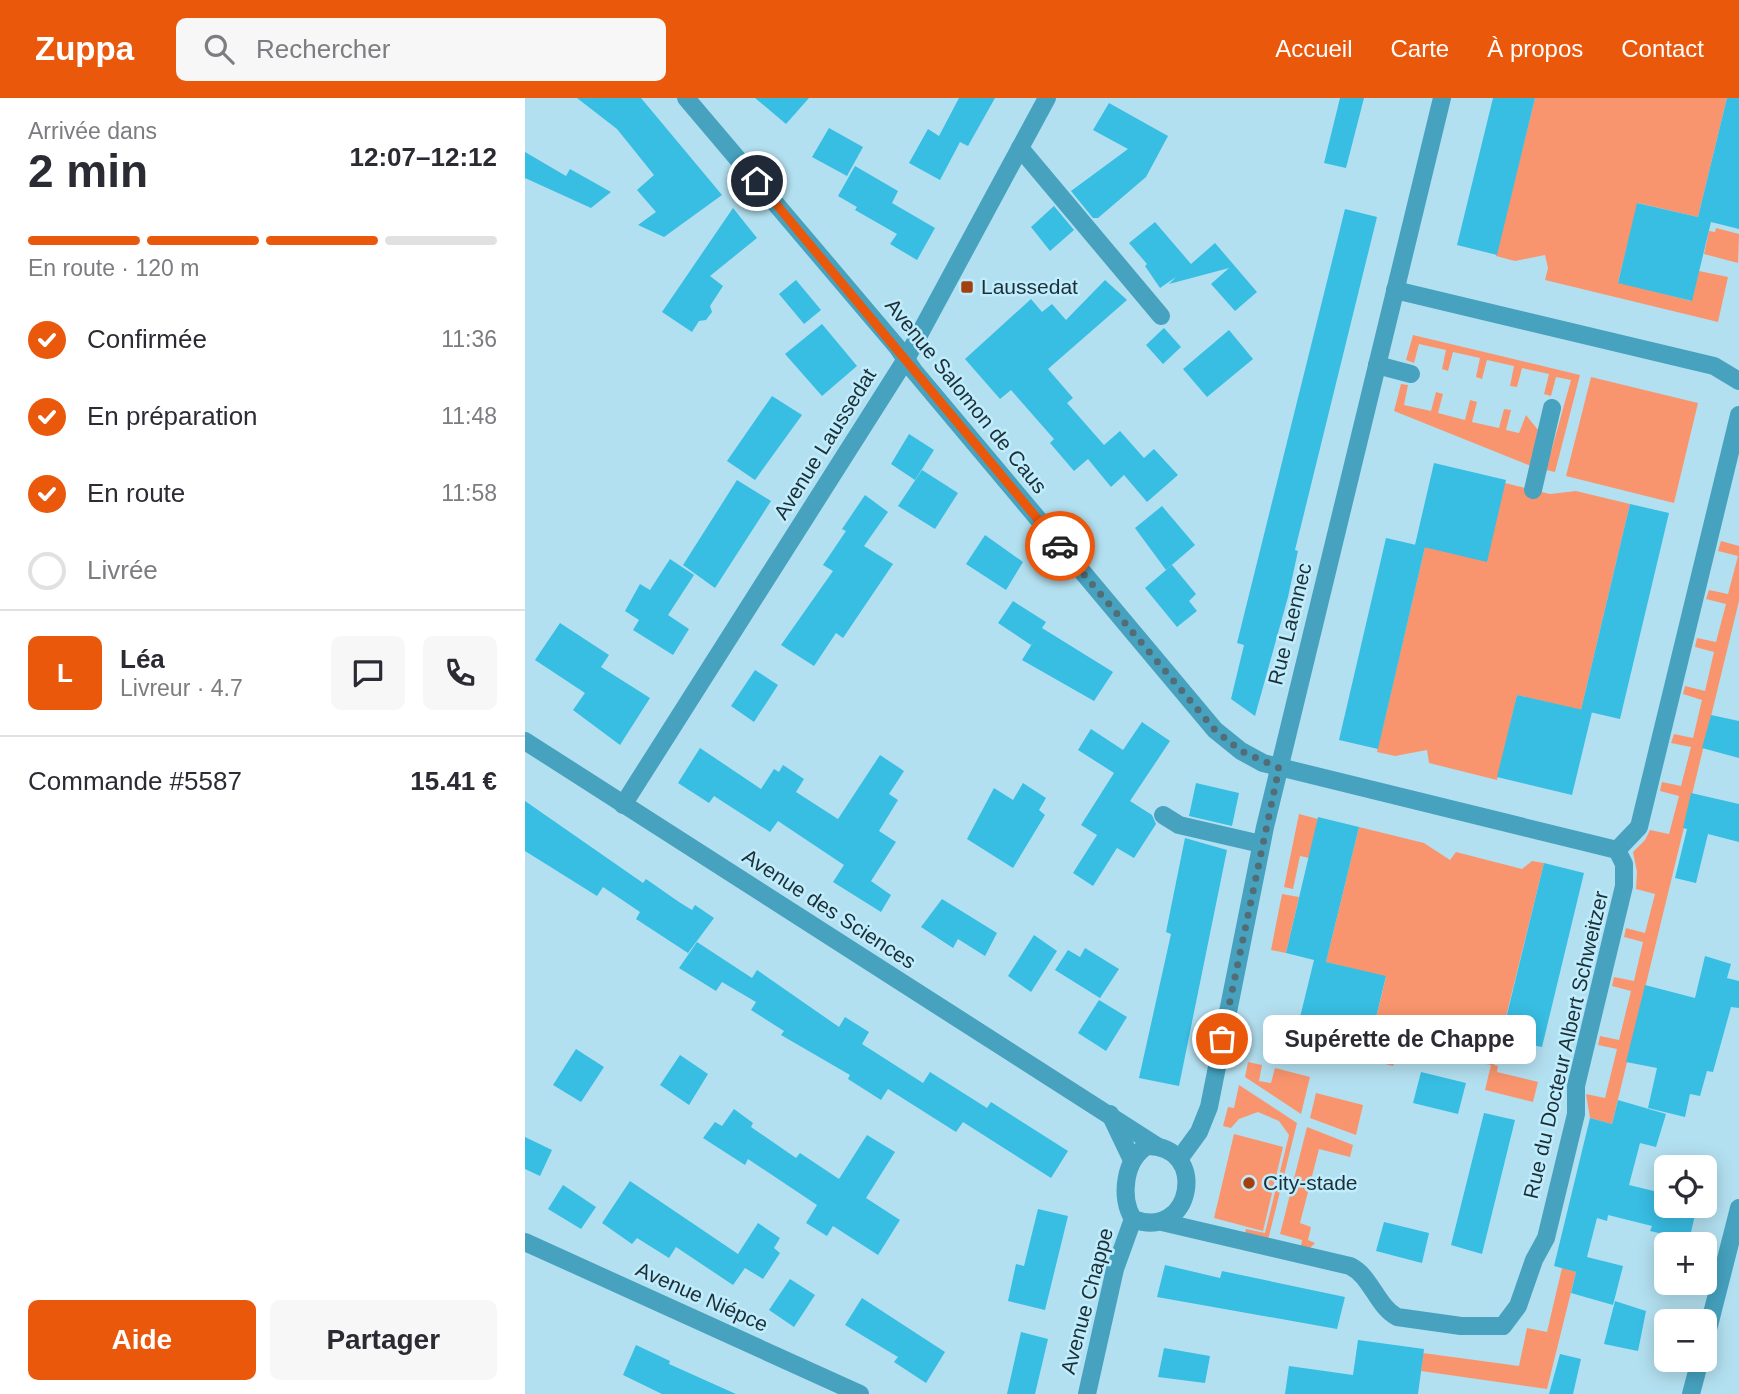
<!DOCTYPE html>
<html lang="fr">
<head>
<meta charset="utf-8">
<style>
  body { margin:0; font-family:Arial,sans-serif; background:#f7f7f7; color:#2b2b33; height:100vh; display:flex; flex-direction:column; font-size:26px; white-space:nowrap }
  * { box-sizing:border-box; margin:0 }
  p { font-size:23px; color:#7c7c81 }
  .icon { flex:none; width:38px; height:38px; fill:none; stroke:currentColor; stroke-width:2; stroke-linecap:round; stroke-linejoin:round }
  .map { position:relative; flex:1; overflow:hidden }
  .side { display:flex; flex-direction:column; background:#fff; width:525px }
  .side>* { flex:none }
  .fabs { position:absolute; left:1129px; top:1057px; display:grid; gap:14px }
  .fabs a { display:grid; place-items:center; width:63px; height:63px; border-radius:10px; background:#fff; box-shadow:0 4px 18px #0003; font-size:35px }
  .pin { position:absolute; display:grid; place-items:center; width:60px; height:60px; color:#fff; margin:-30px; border:4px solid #fff; border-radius:50%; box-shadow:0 2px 7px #0007 }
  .courier { position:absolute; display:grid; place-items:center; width:70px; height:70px; margin:-35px; border:5px solid #ea580c; border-radius:50%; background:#fff; color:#222; box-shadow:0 2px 9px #0007 }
  .bubble { position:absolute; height:49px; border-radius:10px; background:#fff; box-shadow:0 4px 18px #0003; font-size:23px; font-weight:700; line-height:49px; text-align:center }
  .summary em { font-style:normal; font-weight:700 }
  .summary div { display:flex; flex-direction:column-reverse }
  .summary { display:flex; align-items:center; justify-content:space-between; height:119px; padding:0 28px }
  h1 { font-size:46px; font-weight:700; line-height:52px }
  .bar { display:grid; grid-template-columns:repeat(4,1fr); gap:10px 7px; align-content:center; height:84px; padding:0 28px }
  .bar i { height:9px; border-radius:5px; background:#e1e1e2 }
  .bar .active { background:#ea580c }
  .bar p { grid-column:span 4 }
  .line { display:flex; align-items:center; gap:18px; padding:0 28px; border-top:2px solid #e1e1e2 }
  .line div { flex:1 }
  .round { display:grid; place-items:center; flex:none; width:74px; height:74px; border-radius:10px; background:#f7f7f7 }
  ol { padding:0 28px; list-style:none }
  li { display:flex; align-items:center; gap:21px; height:77px }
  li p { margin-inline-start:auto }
  li .icon { padding:7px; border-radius:50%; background:#ea580c; color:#fff; stroke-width:4 }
  li:last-child { color:#7c7c81 }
  li i { width:38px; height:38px; border:4px solid #e1e1e2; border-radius:50% }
  .button { display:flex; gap:14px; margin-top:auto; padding:14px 28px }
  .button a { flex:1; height:80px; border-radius:10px; background:#ea580c; color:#fff; font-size:28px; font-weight:700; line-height:80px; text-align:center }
  .button a+a { background:#f7f7f7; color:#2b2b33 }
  header { display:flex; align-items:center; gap:42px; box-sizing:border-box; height:98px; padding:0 35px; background:#ea580c; color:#fff }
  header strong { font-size:33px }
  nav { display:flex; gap:38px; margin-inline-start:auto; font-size:24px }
  .search { width:490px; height:63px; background:#f7f7f7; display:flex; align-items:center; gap:18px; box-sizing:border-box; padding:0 24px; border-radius:10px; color:#7c7c81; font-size:26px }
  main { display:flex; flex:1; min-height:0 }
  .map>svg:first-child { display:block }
</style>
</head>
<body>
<header>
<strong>Zuppa</strong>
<div class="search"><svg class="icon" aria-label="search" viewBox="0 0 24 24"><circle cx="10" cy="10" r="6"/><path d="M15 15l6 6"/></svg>Rechercher</div>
<nav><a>Accueil</a><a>Carte</a><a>À propos</a><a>Contact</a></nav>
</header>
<main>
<section class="side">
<div class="summary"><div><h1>2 min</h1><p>Arrivée dans</p></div><em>12:07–12:12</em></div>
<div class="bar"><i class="active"></i><i class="active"></i><i class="active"></i><i></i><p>En route · 120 m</p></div>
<ol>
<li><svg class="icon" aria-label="check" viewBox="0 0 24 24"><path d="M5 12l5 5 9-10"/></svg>Confirmée<p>11:36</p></li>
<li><svg class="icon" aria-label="check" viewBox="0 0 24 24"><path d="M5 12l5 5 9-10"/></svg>En préparation<p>11:48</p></li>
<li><svg class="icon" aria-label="check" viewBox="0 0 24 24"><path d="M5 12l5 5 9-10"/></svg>En route<p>11:58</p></li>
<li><i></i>Livrée</li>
</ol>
<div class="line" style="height:126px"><b class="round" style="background:#ea580c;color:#fff">L</b><div><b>Léa</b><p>Livreur · 4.7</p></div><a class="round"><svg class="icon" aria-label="chat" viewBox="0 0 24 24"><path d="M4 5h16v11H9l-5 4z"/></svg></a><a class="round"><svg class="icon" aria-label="phone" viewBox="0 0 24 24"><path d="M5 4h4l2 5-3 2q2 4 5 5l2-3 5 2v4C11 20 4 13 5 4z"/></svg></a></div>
<div class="line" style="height:91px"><div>Commande #5587</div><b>15.41 €</b></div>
<div class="button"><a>Aide</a><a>Partager</a></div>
</section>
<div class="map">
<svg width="1214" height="1296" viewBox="0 0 1214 1296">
  <rect width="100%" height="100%" fill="#b3e0f0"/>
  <g fill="#f9956e">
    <polygon points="1010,0 1202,0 1173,119 1113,105 1093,184 1166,203 1174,173 1203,179 1193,224 1020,182 1023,170 1020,157 990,163 971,158"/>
    <polygon points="1191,130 1214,136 1213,165 1179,156 1184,133 1190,134"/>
    <polygon points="888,237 1055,277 1030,374 1021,372 1046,282 1031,279 1026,298 1019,296 1024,276 997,270 992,289 985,288 989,268 962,262 957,281 951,279 955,260 928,254 923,273 917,271 921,252 894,246 889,265 881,262"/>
    <polygon points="1066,279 1173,305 1149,405 1041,378"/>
    <polygon points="876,286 883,287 879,307 906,313 911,294 918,296 913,315 940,322 945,302 952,304 947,324 974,330 979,311 986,312 981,332 994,335 1001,317 1013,332 1006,368 869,313"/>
    <polygon points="980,385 1025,396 1051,393 1105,406 1056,612 992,597 972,682 904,665 902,652 870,658 852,654 900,449"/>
    <polygon points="1196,443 1214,448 1214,503 1087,1026 1065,1020 1061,996 1080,1000 1092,951 1073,947 1075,938 1094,942 1106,893 1087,888 1089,879 1109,883 1118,844 1099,839 1101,830 1120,835 1130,796 1111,791 1112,774 1108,754 1120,742 1125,732 1144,736 1154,698 1135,693 1137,684 1156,688 1166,649 1146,645 1149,636 1168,640 1177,602 1158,596 1160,588 1180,593 1189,554 1170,549 1172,540 1191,544 1201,506 1181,501 1184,492 1203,496 1213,458 1193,453"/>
    <polygon points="774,716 793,721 784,760 775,758 768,791 759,789"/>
    <polygon points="834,729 899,745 925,762 931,754 997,771 1007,763 1019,765 969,967 973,968 972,974 1013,984 1008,1004 960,992 966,967 893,952 890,964 872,959 868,968 841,961 861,879 801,864"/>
    <polygon points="757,796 774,799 761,855 746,852"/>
    <polygon points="723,964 737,967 734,983 746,985 750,970 785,979 776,1016 720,979"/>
    <polygon points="714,987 772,1025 743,1142 705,1133 720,1135 721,1131 740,1135 764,1037 754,1023 733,1014 714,1021 706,1030 698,1028 703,1009 709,1010"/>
    <polygon points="791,995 838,1007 831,1037 785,1020"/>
    <polygon points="782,1029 828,1047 825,1059 794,1051 775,1125 786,1129 783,1142 790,1145 785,1150 776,1148 777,1142 755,1136"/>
    <polygon points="709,1036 758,1049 738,1133 689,1120"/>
    <polygon points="1037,1170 1051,1174 1022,1291 896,1273 898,1255 994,1268 1002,1230 1022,1234"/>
  </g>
  <g fill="#38bde3">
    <polygon points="52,0 116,0 197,97 139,139 113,127 131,114 112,92 129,77 92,31"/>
    <polygon points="230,0 284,0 261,26"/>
    <polygon points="434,0 470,0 443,48 435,44 415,82 384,65 403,31 414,38"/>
    <polygon points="815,0 839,0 821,70 799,65"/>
    <polygon points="968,0 1010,0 972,157 932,147"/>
    <polygon points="1202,0 1214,0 1214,131 1186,124 1167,203 1093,185 1112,105 1173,119"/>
    <polygon points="584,5 643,38 621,79 573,120 568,120 546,93 603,51 568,32"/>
    <polygon points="304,30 338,49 322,78 287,59"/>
    <polygon points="0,54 41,78 45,71 86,94 66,110 0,80"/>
    <polygon points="330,68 373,93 367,105 410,130 392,162 365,146 372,136 330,112 332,109 313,98"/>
    <polygon points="529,108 549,132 525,153 506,129"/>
    <polygon points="208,110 232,140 185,178 198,188 185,208 187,214 181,222 174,223 167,234 137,214"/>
    <polygon points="820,111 852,119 770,452 773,453 763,499 730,618 706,601 719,547 712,545"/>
    <polygon points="630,124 666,166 690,145 732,194 710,213 686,186 704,170 644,186 651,179 635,190 620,168 622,166 604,145"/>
    <polygon points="271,182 296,212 279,226 254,196"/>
    <polygon points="580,182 602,202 523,271 548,300 542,305 579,347 595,333 619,360 629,351 653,377 622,404 599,377 586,389 563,361 549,373 525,345 529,341 486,292 475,301 440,261 506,201 517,214 527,206 541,222"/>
    <polygon points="297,226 332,268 297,298 260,256"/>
    <polygon points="639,230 656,249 638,266 621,247"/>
    <polygon points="704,232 728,261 682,299 658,271"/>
    <polygon points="247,298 277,317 230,382 202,363"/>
    <polygon points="384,336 409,352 390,382 366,366"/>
    <polygon points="909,365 981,382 962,464 890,447"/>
    <polygon points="397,372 433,395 410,431 373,408"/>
    <polygon points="212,382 246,403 190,490 158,467"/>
    <polygon points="340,397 363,414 339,448 368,466 318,540 311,535 289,568 256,547 308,473 298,467 321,433 317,431"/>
    <polygon points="1105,406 1144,415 1095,621 1056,612"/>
    <polygon points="637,408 670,447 641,472 610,430"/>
    <polygon points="460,437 498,464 481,492 441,466"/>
    <polygon points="861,440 900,449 853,651 814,642"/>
    <polygon points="145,461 169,477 143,517 164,531 148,557 108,532 114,522 100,513 115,486 125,492"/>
    <polygon points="647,467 671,496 664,503 672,513 652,529 620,490"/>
    <polygon points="488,503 521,524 517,530 588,574 569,603 497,562 510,541 506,547 473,525"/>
    <polygon points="35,525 84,557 76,569 125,600 95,647 48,612 60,595 10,562"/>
    <polygon points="230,572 253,587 229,624 206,608"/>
    <polygon points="992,597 1067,614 1047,697 972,679"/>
    <polygon points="1186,617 1214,623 1214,660 1177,650"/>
    <polygon points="617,624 645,643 605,703 627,717 631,726 609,760 592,750 568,788 548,775 572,737 556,727 589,675 553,652 566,631 598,652"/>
    <polygon points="175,650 236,691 249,671 254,674 258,667 279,681 271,694 313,721 355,657 379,673 364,696 373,702 354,733 371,744 346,783 366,797 356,814 308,784 319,767 253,723 245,734 189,698 184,705 153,685"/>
    <polygon points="498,685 521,700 514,712 520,717 488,770 442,741 469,690 488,702"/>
    <polygon points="671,685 714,695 707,728 664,718"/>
    <polygon points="1166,695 1214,706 1214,744 1183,736 1171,785 1150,780 1162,731 1158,730"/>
    <polygon points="0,703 118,785 121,781 154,804 167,812 170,807 189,820 163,855 111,821 115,814 78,789 72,798 0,753"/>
    <polygon points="793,719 834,729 801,864 861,878 841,961 769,944 789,862 761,855"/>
    <polygon points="660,740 702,752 654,988 614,980 646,836 641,834"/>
    <polygon points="1019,765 1059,775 1017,949 976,941"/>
    <polygon points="417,801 472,835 460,858 433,841 428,850 396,829"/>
    <polygon points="509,837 532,853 506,894 483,878"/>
    <polygon points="172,844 227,880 232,872 314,929 320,919 344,934 337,946 398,985 405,974 462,1010 466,1004 543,1053 526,1080 438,1024 431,1034 363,991 356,1002 323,981 325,977 256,937 259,933 226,912 231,904 197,884 191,893 154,870"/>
    <polygon points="560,850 594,871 575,900 530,872 543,852 555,859"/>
    <polygon points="1180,858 1206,866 1202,880 1214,883 1214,910 1206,909 1188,974 1182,973 1175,998 1165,996 1160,1019 1123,1010 1132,970 1101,964 1120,887 1170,900"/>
    <polygon points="574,902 602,919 581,953 553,935"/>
    <polygon points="51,951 79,969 56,1004 28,987"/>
    <polygon points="155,957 183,976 164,1007 135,987"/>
    <polygon points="896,974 941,985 933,1016 888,1005"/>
    <polygon points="1093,1002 1141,1016 1131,1049 1115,1045 1104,1087 1141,1096 1141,1108 1172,1108 1164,1143 1155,1141 1154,1146 1131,1146 1134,1135 1125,1133 1127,1128 1083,1117 1082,1123 1072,1120 1062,1159 1098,1168 1088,1207 1046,1195 1051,1174 1029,1168 1065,1020 1087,1026"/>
    <polygon points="209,1011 228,1025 226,1029 271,1060 275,1055 314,1081 342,1037 370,1054 341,1100 375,1122 353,1157 308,1128 302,1138 281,1125 292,1107 223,1061 220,1067 178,1040 190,1024 197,1028"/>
    <polygon points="959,1015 990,1022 957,1156 926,1147"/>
    <polygon points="0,1039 27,1052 15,1078 0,1071"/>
    <polygon points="105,1083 213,1156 233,1125 255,1140 249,1150 255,1155 238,1181 220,1170 208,1187 151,1149 144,1160 112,1140 107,1146 77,1125"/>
    <polygon points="38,1087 71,1109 56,1131 23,1111"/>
    <polygon points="513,1111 543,1118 520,1212 483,1203 491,1166 499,1168"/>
    <polygon points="859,1124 904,1135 897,1165 851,1153"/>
    <polygon points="640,1167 695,1180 697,1173 820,1199 812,1231 632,1199"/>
    <polygon points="265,1181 290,1197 269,1229 244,1212"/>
    <polygon points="337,1200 420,1254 401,1285 369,1264 373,1259 320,1227"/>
    <polygon points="1090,1203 1121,1213 1113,1253 1079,1246"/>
    <polygon points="496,1234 523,1241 510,1296 482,1296"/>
    <polygon points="833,1242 899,1251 893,1296 760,1296 764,1268 828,1277"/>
    <polygon points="111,1247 145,1263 144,1266 211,1296 137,1296 98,1277"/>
    <polygon points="639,1250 685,1258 680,1285 633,1279"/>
    <polygon points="1035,1256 1056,1261 1048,1296 1024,1296"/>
  </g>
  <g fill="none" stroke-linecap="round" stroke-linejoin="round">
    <g stroke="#46a2bf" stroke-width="18">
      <polyline points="161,0 373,250 389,273 690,632 716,653 738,665 1092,752"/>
      <polyline points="495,50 636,218"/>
      <polyline points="870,192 1189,268 1214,283"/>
      <polyline points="852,267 886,276"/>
      <polyline points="1008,392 1027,310"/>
      <polyline points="0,643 632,1048"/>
      <polyline points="98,707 381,261 522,0"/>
      <polyline points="638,717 654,727 736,746"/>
      <polyline points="1092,752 1114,729 1214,317"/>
      <polyline points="585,1016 607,1062"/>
      <path d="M622,1048C684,1047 668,1144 608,1121C595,1099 599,1062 622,1048Z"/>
      <polyline points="655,1060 674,1034 684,1009 740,729 917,0"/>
      <path d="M637,1124L825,1168C846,1178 851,1207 872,1219L936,1228H978L993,1208L1009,1162L1021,1140L1051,1016V988L1099,788V766L1092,752"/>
      <polyline points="0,1144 335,1296"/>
      <polyline points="1180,1243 1214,1110"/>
      <polyline points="562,1296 590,1171 608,1121"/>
      <polyline points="1166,1296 1175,1262"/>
    </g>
  </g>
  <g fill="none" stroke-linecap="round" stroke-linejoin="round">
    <polyline stroke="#526d76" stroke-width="7" stroke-dasharray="0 12.6" points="535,448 690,632 716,653 754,670 697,941"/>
    <polyline stroke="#ea580c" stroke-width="9" points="232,83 535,448"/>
  </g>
  <g fill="#a43f0f" stroke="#c0edfd" stroke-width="2.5">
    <rect x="435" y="182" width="14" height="14" rx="3.5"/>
    <circle cx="724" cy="1085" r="7"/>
  </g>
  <g text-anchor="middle" stroke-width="5" stroke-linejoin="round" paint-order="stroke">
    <g font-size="21" fill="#1d2f35" stroke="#c0edfd" text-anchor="start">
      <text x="456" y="196">Laussedat</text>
      <text x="738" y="1092">City-stade</text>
    </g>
    <g font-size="21" fill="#1d2f35" stroke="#c0edfd">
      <text transform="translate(441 298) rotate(51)" y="7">Avenue Salomon de Caus</text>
      <text transform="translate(300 346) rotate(-58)" y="7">Avenue Laussedat</text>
      <text transform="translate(765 526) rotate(-76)" y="7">Rue Laennec</text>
      <text transform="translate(304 811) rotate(33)" y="7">Avenue des Sciences</text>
      <text transform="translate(1041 947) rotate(-77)" y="7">Rue du Docteur Albert Schweitzer</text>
      <text transform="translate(177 1199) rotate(24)" y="7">Avenue Niépce</text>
      <text transform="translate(562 1203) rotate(-75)" y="7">Avenue Chappe</text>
    </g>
  </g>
</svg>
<div class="fabs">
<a><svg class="icon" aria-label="locate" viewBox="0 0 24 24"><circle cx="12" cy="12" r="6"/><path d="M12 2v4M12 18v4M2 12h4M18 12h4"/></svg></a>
<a>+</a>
<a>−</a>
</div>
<div class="pin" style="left:697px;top:941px;background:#ea580c"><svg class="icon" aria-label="bag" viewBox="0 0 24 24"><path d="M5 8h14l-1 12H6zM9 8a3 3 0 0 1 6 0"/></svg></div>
<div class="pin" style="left:232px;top:83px;background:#1f2937"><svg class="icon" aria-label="home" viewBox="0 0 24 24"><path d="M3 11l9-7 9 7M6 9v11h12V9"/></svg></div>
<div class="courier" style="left:535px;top:448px"><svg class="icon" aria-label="car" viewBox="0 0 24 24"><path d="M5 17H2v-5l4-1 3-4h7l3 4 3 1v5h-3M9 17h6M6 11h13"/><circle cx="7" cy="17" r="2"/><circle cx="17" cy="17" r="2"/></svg></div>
<div class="bubble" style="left:738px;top:917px;width:273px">Supérette de Chappe</div>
</div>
</main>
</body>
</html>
